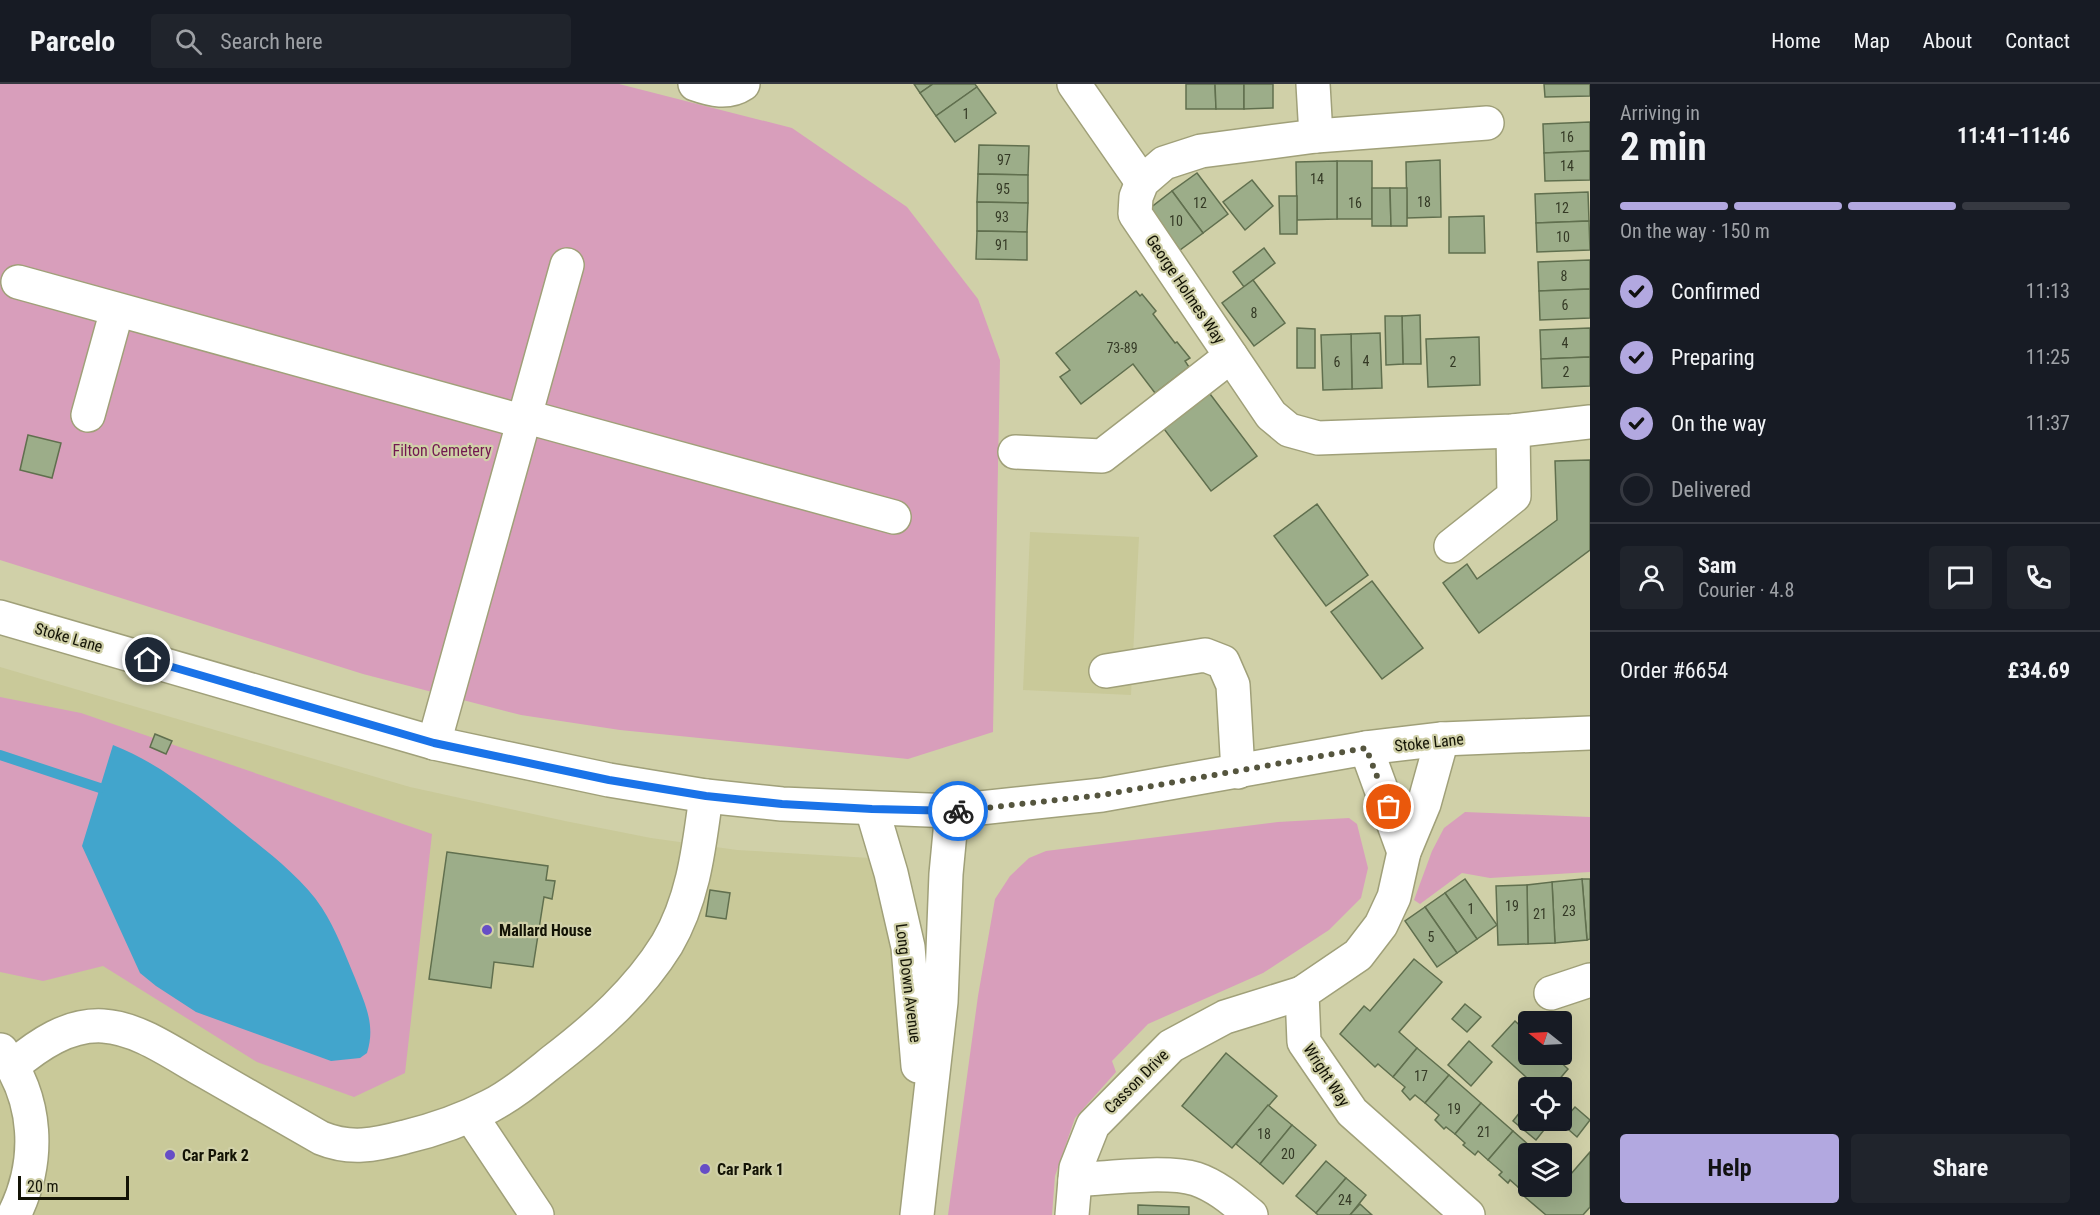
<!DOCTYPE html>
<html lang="en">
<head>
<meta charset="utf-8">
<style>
  body { margin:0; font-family:"Roboto Condensed",sans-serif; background:#20242c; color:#f1f3f6; height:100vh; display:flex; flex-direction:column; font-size:22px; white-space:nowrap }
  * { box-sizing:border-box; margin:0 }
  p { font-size:20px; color:#9ea1a6 }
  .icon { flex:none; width:33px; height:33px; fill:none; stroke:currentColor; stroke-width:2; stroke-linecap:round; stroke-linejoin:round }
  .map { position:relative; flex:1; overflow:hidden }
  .panel { display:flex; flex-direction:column; background:#171b24; width:510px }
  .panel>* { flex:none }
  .needle { width:39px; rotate:288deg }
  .controls { position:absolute; left:1518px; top:927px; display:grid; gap:12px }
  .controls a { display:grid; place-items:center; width:54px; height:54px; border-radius:6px; background:#171b24; box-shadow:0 6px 24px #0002; font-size:30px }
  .scale { position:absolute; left:18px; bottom:15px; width:111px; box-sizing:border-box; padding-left:6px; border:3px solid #131305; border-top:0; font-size:16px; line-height:21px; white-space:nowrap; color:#131305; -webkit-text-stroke:4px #d0d0a8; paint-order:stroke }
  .pin { position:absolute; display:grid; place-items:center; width:51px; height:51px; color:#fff; margin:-26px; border:3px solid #fff; border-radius:50%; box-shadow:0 2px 6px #0007 }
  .courier { position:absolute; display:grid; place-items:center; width:60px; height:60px; margin:-30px; border:4px solid #1a73e8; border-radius:50%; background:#fff; color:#222; box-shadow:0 2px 8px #0007 }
  .head em { font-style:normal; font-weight:700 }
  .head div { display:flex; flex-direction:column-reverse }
  .head { display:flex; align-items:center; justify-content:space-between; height:102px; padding:0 30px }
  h1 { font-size:39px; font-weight:700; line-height:45px }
  .bar { display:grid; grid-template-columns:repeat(4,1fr); gap:9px 6px; align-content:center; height:72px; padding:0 30px }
  .bar i { height:8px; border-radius:4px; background:#363941 }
  .bar .selected { background:#b2a8e0 }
  .bar p { grid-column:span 4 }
  .line { display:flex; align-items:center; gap:15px; padding:0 30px; border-top:2px solid #363941 }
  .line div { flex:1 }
  .round { display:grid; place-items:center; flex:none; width:63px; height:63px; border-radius:6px; background:#20242c }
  ol { padding:0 30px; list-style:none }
  li { display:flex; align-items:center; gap:18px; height:66px }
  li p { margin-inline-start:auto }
  li .icon { padding:6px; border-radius:50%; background:#b2a8e0; color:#111; stroke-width:4 }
  li:last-child { color:#9ea1a6 }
  li i { width:33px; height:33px; border:3px solid #363941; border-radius:50% }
  .button { display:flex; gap:12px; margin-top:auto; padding:12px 30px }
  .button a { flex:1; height:69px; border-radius:6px; background:#b2a8e0; color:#111; font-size:24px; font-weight:700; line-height:69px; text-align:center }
  .button a+a { background:#20242c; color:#f1f3f6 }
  header { display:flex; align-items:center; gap:36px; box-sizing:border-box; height:84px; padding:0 30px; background:#171b24; border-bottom:2px solid #363941 }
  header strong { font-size:28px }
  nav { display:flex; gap:33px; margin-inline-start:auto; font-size:21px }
  .search { width:420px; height:54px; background:#20242c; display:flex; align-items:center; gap:15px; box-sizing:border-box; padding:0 21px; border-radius:6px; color:#9ea1a6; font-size:22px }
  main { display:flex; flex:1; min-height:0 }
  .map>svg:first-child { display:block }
</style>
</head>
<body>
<header>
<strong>Parcelo</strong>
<div class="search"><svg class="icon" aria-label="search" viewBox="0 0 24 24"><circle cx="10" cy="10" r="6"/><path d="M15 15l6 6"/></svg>Search here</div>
<nav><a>Home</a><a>Map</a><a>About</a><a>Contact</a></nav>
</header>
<main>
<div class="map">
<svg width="1590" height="1131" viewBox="0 0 1590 1131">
  <rect width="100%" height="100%" fill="#d0d0a8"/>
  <g fill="#c9c999">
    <polygon points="1030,448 1139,453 1131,611 1023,606"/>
    <polygon points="0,583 410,703 565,737 651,754 737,766 887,775 917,944 917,1131 0,1131"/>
  </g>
  <g fill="#d89ebb">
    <polygon points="0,0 619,0 792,44 907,123 978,215 1000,276 993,648 908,675 620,646 521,631 363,590 0,476"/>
    <polygon points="0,613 81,629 432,750 405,989 354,1013 257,978 103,882 43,897 0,888"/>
    <polygon points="1465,728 1590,733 1590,788 1490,794 1462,789 1420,820 1414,816 1432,767 1444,744"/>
    <polygon points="1349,734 1357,740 1368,784 1361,814 1329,846 1263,889 1148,940 1112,977 1116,988 1075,1034 1055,1092 1052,1131 948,1131 978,912 995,815 1010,792 1029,774 1046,767 1278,738"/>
  </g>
  <path fill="#42a5cc" d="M113,661C162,680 202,715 243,748C269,769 303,795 322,824C336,846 345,870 355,894C365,920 376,941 367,969L360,974L331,977L196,928L156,902L140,889L82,762Z"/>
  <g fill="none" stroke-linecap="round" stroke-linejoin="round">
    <polyline stroke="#42a5cc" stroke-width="10" points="0,671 100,704"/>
  </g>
  <g fill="#9cad89" stroke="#606f4e" stroke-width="1.5">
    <polygon points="914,0 933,0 920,9"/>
    <polygon points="933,0 975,0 977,3 936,32 920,9"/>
    <polygon points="1186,0 1215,0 1216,25 1186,25"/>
    <polygon points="1215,0 1244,0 1244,25 1216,25"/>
    <polygon points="1244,0 1273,0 1273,24 1244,25"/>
    <polygon points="1544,0 1590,0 1590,12 1545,13"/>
    <polygon points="977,3 996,29 955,58 936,32"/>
    <polygon points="1590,38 1590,67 1544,69 1543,40"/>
    <polygon points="979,61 1029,62 1028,91 978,90"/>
    <polygon points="1590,67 1590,96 1545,97 1544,69"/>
    <polygon points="1440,76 1441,133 1407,134 1406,78"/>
    <rect x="1337" y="77" width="35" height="58"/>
    <polygon points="1337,77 1337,135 1297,136 1296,78"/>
    <polygon points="1197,89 1228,130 1203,149 1172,107"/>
    <polygon points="978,90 1028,91 1028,119 977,118"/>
    <polygon points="1252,96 1273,122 1245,146 1223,118"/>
    <polygon points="1372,104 1390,104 1391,142 1372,142"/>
    <polygon points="1390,104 1407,104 1407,142 1391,142"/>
    <polygon points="1172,107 1203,149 1180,166 1149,125"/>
    <polygon points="1588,108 1589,137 1536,139 1535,110"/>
    <polygon points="1279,112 1297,112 1297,150 1280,150"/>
    <polygon points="977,118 1028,119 1027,148 977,147"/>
    <polygon points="1484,132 1485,169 1449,169 1449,133"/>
    <polygon points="1589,137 1590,166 1537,168 1536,139"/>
    <polygon points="977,147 1027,148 1027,176 976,175"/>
    <polygon points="1264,164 1275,179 1244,203 1233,188"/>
    <polygon points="1590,176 1590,205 1539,207 1538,178"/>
    <polygon points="1253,196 1285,239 1254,262 1222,219"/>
    <polygon points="1590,205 1590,234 1540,236 1539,207"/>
    <polygon points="1136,207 1140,212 1142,210 1156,227 1153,230 1175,259 1177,258 1190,274 1185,277 1189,283 1155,309 1133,280 1081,320 1060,293 1070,286 1056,269"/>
    <polygon points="1420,231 1421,280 1403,280 1402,232"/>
    <polygon points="1385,232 1402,232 1403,280 1386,281"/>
    <polygon points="1297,244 1315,245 1315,284 1297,284"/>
    <polygon points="1590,244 1590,273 1541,275 1540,246"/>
    <polygon points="1380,249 1382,304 1352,305 1351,250"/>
    <polygon points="1351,250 1352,305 1323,306 1321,251"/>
    <polygon points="1479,253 1480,301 1428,303 1426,255"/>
    <polygon points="1590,273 1590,302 1542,304 1541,275"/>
    <polygon points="1204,302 1257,372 1211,407 1158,337"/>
    <polygon points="28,351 61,359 52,394 20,386"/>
    <polygon points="1590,376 1590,466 1479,549 1443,499 1467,480 1477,495 1557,436 1555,377"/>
    <polygon points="1317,420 1368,491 1326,522 1274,452"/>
    <polygon points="1372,497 1423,564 1382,595 1331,528"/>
    <polygon points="155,650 172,657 166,670 150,663"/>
    <polygon points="447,768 548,782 546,796 555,797 552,815 544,813 533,883 494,878 491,904 429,895"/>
    <polygon points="1465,795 1497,841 1477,855 1445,809"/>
    <polygon points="1582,795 1590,795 1590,855 1587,856"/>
    <polygon points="1582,795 1587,856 1555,859 1552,798"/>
    <polygon points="1552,798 1555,859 1528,860 1527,801"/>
    <polygon points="1527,801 1528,860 1498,861 1496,802"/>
    <polygon points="710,806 730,809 726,835 706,832"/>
    <polygon points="1445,809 1477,855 1457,869 1425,823"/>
    <polygon points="1425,823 1457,869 1437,883 1405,837"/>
    <polygon points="1414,875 1442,898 1399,948 1417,964 1393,993 1378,980 1375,983 1340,950 1364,922 1370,927"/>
    <polygon points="1465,920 1481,933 1467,948 1452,935"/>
    <polygon points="1515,937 1528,949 1528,970 1552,970 1568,985 1552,1004 1538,1004 1492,962"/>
    <polygon points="1469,957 1492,978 1471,1002 1448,981"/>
    <polygon points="1417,964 1449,991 1425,1019 1415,1011 1410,1016 1402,1007 1405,1003 1393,993"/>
    <polygon points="1226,969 1277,1012 1232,1064 1182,1022"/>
    <polygon points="1449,991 1481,1019 1455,1050 1446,1043 1444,1045 1435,1036 1439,1031 1425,1019"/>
    <polygon points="1528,1018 1528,1036 1552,1036 1536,1056 1513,1037"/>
    <polygon points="1481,1019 1513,1047 1488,1076 1478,1067 1475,1071 1463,1061 1465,1059 1455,1050"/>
    <polygon points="1268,1021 1292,1041 1260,1080 1236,1060"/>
    <polygon points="1575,1023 1590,1036 1577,1053 1561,1039"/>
    <polygon points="1292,1041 1316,1061 1283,1100 1260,1080"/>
    <polygon points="1513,1047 1539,1070 1528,1070 1528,1091 1518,1103 1510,1096 1508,1099 1499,1091 1502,1088 1488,1076"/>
    <polygon points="1590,1068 1590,1123 1583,1131 1546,1131 1525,1113 1528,1111 1518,1103 1528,1091 1528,1102 1562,1102 1562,1096 1564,1098"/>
    <polygon points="1326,1077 1346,1094 1316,1129 1296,1112"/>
    <polygon points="1346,1094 1366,1111 1350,1131 1318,1131 1316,1129"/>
    <polygon points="1360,1120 1372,1131 1350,1131"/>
    <polygon points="1138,1121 1189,1123 1189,1131 1138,1131"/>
  </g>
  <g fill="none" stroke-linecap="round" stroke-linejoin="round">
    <g stroke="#a0a079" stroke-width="36">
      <g id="minor">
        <path d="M695,0C712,6 728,10 743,0"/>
        <polyline points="1074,0 1142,98"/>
        <polyline points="1313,0 1316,52"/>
        <polyline points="1487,39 1316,52 1201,67 1164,79 1142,98 1136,113 1135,130 1271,331 1289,346 1318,354 1513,347 1590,338"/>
        <polyline points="18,198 525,338"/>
        <polyline points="88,331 117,226"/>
        <polyline points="527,333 894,433"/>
        <polyline points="1015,368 1102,372 1231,272"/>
        <polyline points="1451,462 1514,412 1513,347"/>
        <polyline points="0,533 434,659 609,696 706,712 782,720 952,727 1102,711 1366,664 1442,655 1590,649"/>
        <polyline points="1106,587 1205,571 1223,578 1233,601 1238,688"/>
        <polyline points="1442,655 1424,720 1404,768 1394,813 1381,841 1358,871 1302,909 1304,958 1352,1028 1468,1131"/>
        <polyline points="434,659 567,181"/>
        <polyline points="1366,664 1404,768"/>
        <polyline points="872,725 891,789 908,863 918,982"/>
        <polyline points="1551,909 1590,896"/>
        <path d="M1,966C38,1014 41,1077 14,1131"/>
        <path d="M13,982C38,961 68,940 103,942C139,944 175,971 206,988C244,1010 282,1032 321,1054C350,1066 375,1061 405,1053C434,1046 463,1036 490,1022C513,1010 533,993 553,977C596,944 638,907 667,860C694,814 699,763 706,712"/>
        <polyline points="471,1032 537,1131"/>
        <path d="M1075,1096C1107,1094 1167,1086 1196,1095C1217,1102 1235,1118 1251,1131"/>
        <polyline points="917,1131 941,918 946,790 952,727"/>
        <polyline points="1072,1131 1076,1084 1093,1041 1171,962 1225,933 1302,909"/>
      </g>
    </g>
    <use href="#minor" stroke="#fff" stroke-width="33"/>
  </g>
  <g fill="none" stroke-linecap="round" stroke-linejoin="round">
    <polyline stroke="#55553e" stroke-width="6" stroke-dasharray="0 10.8" points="958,727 1102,711 1366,664 1389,723"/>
    <polyline stroke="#1a73e8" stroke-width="8" points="148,576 434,659 609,696 706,712 782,720 872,725 958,727"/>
  </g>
  <g fill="#664dc6" stroke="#d0d0a8" stroke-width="2">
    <circle cx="487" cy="846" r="6"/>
    <circle cx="170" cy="1071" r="6"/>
    <circle cx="705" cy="1085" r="6"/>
  </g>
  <g text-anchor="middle" stroke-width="4.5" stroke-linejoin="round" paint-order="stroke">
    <g font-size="14" fill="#353a26">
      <text x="966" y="35">1</text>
      <text x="1567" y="58">16</text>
      <text x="1004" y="81">97</text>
      <text x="1567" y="87">14</text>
      <text x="1317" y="100">14</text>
      <text x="1003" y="110">95</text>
      <text x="1424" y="123">18</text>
      <text x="1200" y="124">12</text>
      <text x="1355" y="124">16</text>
      <text x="1562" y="129">12</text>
      <text x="1002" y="138">93</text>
      <text x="1176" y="142">10</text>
      <text x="1563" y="158">10</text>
      <text x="1002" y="166">91</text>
      <text x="1564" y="197">8</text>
      <text x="1565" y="226">6</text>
      <text x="1254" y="234">8</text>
      <text x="1565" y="264">4</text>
      <text x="1122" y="269">73-89</text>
      <text x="1366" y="282">4</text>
      <text x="1337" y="283">6</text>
      <text x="1453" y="283">2</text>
      <text x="1566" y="293">2</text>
      <text x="1512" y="827">19</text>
      <text x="1471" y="830">1</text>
      <text x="1569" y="832">23</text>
      <text x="1540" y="835">21</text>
      <text x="1431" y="858">5</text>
      <text x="1421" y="997">17</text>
      <text x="1454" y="1030">19</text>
      <text x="1484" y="1053">21</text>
      <text x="1264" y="1055">18</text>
      <text x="1288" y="1075">20</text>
      <text x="1345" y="1121">24</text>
    </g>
    <g font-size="16" fill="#131305" stroke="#d0d0a8">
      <text transform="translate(1186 205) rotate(56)" y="6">George Holmes Way</text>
      <text transform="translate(69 553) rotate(16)" y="6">Stoke Lane</text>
      <text transform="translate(1429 658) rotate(-6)" y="6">Stoke Lane</text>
      <text transform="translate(909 899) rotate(83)" y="6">Long Down Avenue</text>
      <text transform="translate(1327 991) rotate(57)" y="6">Wright Way</text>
      <text transform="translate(1136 997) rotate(-45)" y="6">Casson Drive</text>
    </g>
    <g font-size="16" fill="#731850" stroke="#d0d0a8">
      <text x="442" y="372">Filton Cemetery</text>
    </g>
    <g font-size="16" font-weight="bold" fill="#131305" stroke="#d0d0a8" text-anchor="start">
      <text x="499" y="852">Mallard House</text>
      <text x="182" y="1077">Car Park 2</text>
      <text x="717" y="1091">Car Park 1</text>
    </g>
  </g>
</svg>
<div class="controls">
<a><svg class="needle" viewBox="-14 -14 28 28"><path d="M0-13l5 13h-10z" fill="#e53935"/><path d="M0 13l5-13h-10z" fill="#9ea1a6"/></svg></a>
<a><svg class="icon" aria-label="locate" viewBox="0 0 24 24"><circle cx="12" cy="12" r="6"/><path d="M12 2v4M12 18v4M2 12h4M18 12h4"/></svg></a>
<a><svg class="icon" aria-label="layers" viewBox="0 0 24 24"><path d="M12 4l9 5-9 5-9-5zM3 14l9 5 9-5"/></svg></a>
</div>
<div class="scale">20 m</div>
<div class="pin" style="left:1389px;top:723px;background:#ea580c"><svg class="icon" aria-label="bag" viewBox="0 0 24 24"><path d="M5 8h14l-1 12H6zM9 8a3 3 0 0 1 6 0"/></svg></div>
<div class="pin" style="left:148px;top:576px;background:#1f2937"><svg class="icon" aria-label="home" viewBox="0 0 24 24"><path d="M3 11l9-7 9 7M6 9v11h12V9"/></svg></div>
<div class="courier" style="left:958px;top:727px"><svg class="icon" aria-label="bike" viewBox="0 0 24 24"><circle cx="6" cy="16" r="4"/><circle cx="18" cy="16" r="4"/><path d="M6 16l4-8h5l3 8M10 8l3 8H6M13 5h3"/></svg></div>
</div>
<section class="panel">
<div class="head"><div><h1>2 min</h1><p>Arriving in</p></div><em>11:41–11:46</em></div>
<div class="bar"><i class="selected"></i><i class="selected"></i><i class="selected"></i><i></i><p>On the way · 150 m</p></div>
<ol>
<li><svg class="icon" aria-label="check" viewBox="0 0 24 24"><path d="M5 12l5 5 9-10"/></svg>Confirmed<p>11:13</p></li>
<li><svg class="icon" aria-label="check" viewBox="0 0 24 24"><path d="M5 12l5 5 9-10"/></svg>Preparing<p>11:25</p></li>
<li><svg class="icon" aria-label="check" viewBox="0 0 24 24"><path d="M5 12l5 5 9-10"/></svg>On the way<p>11:37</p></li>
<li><i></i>Delivered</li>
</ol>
<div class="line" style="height:108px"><a class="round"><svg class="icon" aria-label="person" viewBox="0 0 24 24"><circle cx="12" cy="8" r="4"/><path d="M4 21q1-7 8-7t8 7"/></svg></a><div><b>Sam</b><p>Courier · 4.8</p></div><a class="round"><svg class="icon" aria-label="chat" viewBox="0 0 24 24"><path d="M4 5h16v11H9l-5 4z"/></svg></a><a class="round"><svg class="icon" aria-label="phone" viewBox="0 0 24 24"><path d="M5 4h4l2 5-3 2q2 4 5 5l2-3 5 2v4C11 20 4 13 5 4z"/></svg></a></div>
<div class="line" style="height:78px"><div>Order #6654</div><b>£34.69</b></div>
<div class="button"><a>Help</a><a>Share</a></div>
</section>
</main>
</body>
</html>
